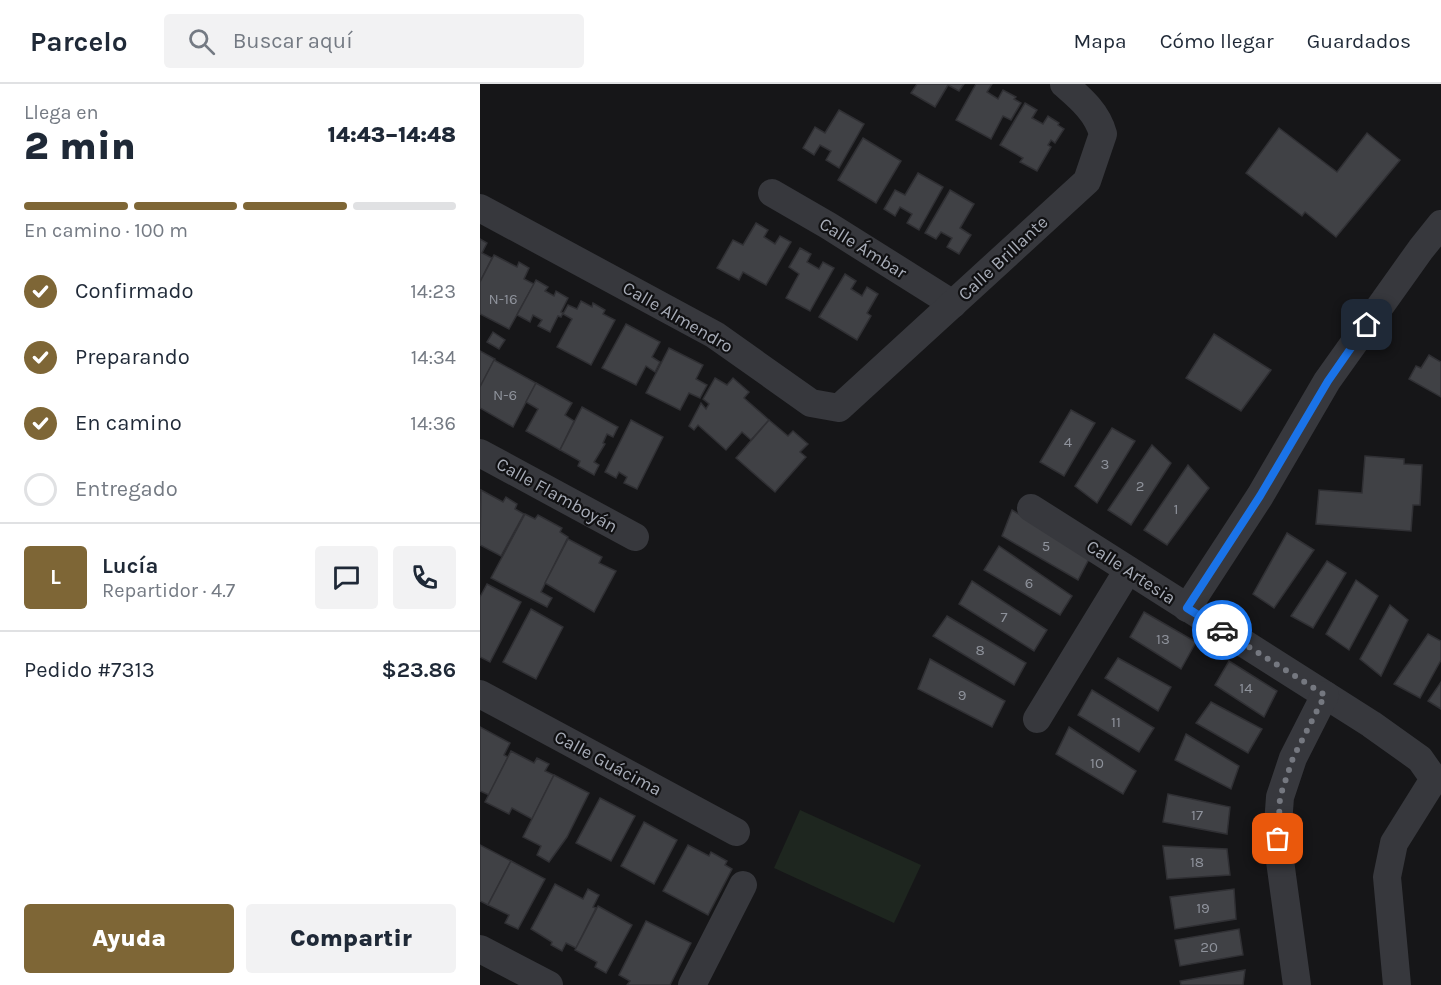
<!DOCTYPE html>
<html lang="es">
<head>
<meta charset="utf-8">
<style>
  body { margin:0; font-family:Karla,sans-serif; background:#f2f2f3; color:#1f2937; height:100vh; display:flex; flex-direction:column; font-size:22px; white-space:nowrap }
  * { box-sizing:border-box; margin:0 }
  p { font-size:20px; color:#747a83 }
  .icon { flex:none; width:33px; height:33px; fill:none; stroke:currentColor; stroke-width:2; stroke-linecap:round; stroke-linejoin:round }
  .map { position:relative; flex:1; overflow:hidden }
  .panel { display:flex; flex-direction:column; background:#fff; width:480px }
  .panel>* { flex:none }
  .pin { position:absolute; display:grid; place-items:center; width:51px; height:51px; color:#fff; margin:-26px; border-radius:12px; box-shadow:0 3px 9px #0006 }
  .courier { position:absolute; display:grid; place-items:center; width:60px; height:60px; margin:-30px; border:4px solid #1a73e8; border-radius:50%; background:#fff; color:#222; box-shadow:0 2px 8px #0007 }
  .summary em { font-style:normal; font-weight:800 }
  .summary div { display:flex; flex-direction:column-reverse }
  .summary { display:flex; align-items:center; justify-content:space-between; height:102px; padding:0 24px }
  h1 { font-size:39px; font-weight:800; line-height:45px }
  .bar { display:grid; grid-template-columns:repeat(4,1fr); gap:9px 6px; align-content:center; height:72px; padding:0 24px }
  .bar i { height:8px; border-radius:4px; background:#e0e1e3 }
  .bar .current { background:#7e6636 }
  .bar p { grid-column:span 4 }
  .line { display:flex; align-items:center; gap:15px; padding:0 24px; border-top:2px solid #e0e1e3 }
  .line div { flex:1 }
  .round { display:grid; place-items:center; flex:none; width:63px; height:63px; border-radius:6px; background:#f2f2f3 }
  ol { padding:0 24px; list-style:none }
  li { display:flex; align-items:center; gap:18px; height:66px }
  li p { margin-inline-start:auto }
  li .icon { padding:6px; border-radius:50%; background:#7e6636; color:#fff; stroke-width:4 }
  li:last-child { color:#747a83 }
  li i { width:33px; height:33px; border:3px solid #e0e1e3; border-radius:50% }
  .cta { display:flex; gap:12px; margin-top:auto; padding:12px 24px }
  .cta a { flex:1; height:69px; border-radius:6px; background:#7e6636; color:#fff; font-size:24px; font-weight:800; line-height:69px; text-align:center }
  .cta a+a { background:#f2f2f3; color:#1f2937 }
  header { display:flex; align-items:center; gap:36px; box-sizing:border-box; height:84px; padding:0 30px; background:#fff; border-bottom:2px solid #e0e1e3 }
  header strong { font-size:28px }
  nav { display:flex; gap:33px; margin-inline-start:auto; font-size:21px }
  .search { width:420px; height:54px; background:#f2f2f3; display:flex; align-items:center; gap:15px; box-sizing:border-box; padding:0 21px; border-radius:6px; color:#747a83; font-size:22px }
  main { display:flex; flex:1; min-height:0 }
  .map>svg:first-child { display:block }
</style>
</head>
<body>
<header>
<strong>Parcelo</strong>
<div class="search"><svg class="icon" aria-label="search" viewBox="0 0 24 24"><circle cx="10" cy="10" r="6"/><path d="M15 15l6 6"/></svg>Buscar aquí</div>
<nav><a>Mapa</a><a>Cómo llegar</a><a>Guardados</a></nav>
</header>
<main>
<section class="panel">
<div class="summary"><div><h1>2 min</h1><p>Llega en</p></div><em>14:43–14:48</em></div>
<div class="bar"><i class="current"></i><i class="current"></i><i class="current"></i><i></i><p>En camino · 100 m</p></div>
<ol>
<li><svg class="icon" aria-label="check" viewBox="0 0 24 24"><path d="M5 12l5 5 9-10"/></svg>Confirmado<p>14:23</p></li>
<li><svg class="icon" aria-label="check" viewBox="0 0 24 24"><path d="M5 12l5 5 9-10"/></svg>Preparando<p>14:34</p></li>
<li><svg class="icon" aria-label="check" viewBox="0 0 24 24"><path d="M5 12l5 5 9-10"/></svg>En camino<p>14:36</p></li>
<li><i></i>Entregado</li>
</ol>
<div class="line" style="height:108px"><b class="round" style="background:#7e6636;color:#fff">L</b><div><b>Lucía</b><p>Repartidor · 4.7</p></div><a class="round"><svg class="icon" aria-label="chat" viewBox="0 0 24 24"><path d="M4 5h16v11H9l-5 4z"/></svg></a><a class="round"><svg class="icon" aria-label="phone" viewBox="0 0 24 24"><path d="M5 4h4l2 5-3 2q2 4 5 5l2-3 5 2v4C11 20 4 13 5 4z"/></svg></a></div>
<div class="line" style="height:78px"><div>Pedido #7313</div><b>$23.86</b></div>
<div class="cta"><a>Ayuda</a><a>Compartir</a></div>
</section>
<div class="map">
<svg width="961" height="901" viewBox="0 0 961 901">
  <rect width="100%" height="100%" fill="#161618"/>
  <polygon fill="#1e261f" points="320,726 441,781 414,839 294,784"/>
  <g fill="#404145" stroke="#303034" stroke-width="1.5">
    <polygon points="437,0 484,0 479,7 468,1 455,23 431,9"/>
    <polygon points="496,0 512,0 507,8 518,15 523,6 536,13 534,15 541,19 531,36 523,32 511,55 476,36"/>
    <polygon points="545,19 557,26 552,34 563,40 568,32 579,39 578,41 584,45 575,59 571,56 568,61 571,63 557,87 540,78 543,74 520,61"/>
    <polygon points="359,26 384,40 359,84 346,76 351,67 340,61 334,71 323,64 335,43 345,49"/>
    <polygon points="799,44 857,88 887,49 920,76 856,153 825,128 822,132 766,89"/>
    <polygon points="383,54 421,77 396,119 358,96"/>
    <polygon points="438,89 463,103 439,146 427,139 432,130 420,123 415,132 404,125 415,106 425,111"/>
    <polygon points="470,106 494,120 480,144 491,151 479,170 467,163 472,154 461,148 456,155 445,149"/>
    <polygon points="276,139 288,146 284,153 295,160 300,152 311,158 286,201 263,188 259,196 237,184 253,156 263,161"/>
    <polygon points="0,155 7,159 2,169 12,174 0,198"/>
    <polygon points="320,164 331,170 327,178 339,185 343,178 354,184 330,227 306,214 319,190 309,183"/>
    <polygon points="14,171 37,183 39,178 49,184 44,195 54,200 29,245 0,230 0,198"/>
    <polygon points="365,190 376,197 371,205 382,212 387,203 398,210 387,229 391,232 377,256 339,233"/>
    <polygon points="56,196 68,203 65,207 74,212 76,207 88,214 81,228 83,229 81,233 78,232 70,248 58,242 62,236 53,231 50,238 37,231"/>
    <polygon points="101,217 112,223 113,219 125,226 123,230 135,236 111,281 77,263 92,235 83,230 88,221 97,225"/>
    <polygon points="146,240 180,258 172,273 180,278 175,288 166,282 156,301 122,284"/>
    <polygon points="13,248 25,256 19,265 7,258"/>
    <polygon points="734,250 791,286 761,327 706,294"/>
    <polygon points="189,264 223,281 216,295 227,301 220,314 209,309 200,326 166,309"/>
    <polygon points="0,267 15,275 0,303"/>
    <polygon points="949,271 961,278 961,313 929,295 936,282 941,284"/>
    <polygon points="14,276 56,299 33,343 0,324 0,303"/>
    <polygon points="235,294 247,301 253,294 269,308 264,314 289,336 271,356 262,348 246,366 218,341 214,346 209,342 221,319 226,325 229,320 223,315"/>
    <polygon points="56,299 92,319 85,331 94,337 80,366 46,347 58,325 46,318"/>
    <polygon points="102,323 138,343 133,353 127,350 123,359 125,360 114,378 119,381 114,391 98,382 100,377 80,366"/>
    <polygon points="591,326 615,339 584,392 560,378"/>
    <polygon points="151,336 183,353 157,405 144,399 147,393 139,388 136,394 125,388"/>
    <polygon points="289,336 308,352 313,347 328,360 320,368 326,373 295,408 256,374"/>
    <polygon points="632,344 655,357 617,419 595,402"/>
    <polygon points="672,361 691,379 651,441 628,426"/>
    <polygon points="885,372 924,375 924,380 942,381 940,421 933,421 931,447 836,440 839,406 882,409"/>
    <polygon points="708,381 729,404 687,461 664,446"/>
    <polygon points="1,406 23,418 26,413 37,420 35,425 44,430 21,472 0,461"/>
    <polygon points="532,426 610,473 598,496 522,452"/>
    <polygon points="45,430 55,435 58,431 82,444 80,448 88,453 61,508 72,514 67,523 11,494"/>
    <polygon points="807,449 834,466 794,524 773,510"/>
    <polygon points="88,455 122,473 119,479 136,487 114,528 65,499"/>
    <polygon points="519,462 592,512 580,531 504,486"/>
    <polygon points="847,477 866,489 833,544 811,532"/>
    <polygon points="876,496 898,512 869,566 846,550"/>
    <polygon points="492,497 567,546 554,567 479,520"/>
    <polygon points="7,500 41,518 10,578 0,573 0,513"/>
    <polygon points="910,521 928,536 901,592 880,575"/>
    <polygon points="51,525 83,543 56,595 23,578"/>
    <polygon points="664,528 716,558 701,585 650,553"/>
    <polygon points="467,532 546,579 534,601 453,552"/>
    <polygon points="948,550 961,557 961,576 940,614 914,600"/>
    <polygon points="638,574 691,603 678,627 625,594"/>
    <polygon points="450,575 525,617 512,643 438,605"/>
    <polygon points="749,577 797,607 784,633 735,601"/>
    <polygon points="961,598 961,625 948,617"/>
    <polygon points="612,606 674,644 659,668 598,631"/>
    <polygon points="731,618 782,645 768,669 716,639"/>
    <polygon points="0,643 30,659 24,671 28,673 9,711 0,707"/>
    <polygon points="589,643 656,687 643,710 576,670"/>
    <polygon points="706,650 759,682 751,705 695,676"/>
    <polygon points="31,667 54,679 57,674 69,680 65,687 74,691 52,735 32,724 29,730 5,718"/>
    <polygon points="74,691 109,709 87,753 69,778 57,771 61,762 43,753"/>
    <polygon points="688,710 750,723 747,750 683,738"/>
    <polygon points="120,714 155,732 131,777 96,759"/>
    <polygon points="164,738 197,756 174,800 141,782"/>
    <polygon points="0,761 31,777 8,821 0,817"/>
    <polygon points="208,761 229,772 231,768 247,777 245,781 252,785 228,831 183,807"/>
    <polygon points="683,762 747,765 750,791 687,795"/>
    <polygon points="31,777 65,795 38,845 25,839 29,831 8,821"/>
    <polygon points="75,800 103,815 108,805 119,811 113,823 116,824 96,864 86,859 82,867 71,861 72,858 51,845"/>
    <polygon points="754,805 756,835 695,845 690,813"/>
    <polygon points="118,822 152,841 126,889 115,883 117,878 95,866"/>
    <polygon points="166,837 211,859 190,901 147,901 150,897 139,891"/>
    <polygon points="759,845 763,871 700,882 695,856"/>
    <polygon points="765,886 763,901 701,901 700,897"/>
  </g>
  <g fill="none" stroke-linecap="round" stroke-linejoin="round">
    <g stroke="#37383d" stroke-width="28">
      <polyline points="292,109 349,142 473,220"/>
      <path d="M0,124L235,251L331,319L359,324L607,97L623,50C617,28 600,14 584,0"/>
      <polyline points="0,369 155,453"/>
      <polyline points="551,424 891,640 940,675 954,695 914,759 907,793 917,901"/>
      <polyline points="707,524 780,412 847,297 941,165 961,140"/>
      <polyline points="0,610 256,748"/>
      <polyline points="557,635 648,486"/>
      <polyline points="0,865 69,901"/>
      <polyline points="212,901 263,801"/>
      <polyline points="817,901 797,755 800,713 813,674 845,611"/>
    </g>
  </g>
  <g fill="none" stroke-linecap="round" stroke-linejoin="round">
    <polyline stroke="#757880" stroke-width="6" stroke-dasharray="0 10.8" points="742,546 845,611 813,674 800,713 798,755"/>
    <polyline stroke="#1a73e8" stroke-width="8" points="742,546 707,524 780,412 848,297 887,241"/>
  </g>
  <g text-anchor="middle" stroke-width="4.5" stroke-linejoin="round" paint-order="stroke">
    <g font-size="15" fill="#8e929b">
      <text x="23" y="220">N-16</text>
      <text x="25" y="316">N-6</text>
      <text x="588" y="363">4</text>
      <text x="625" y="385">3</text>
      <text x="660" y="407">2</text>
      <text x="696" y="430">1</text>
      <text x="566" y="467">5</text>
      <text x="549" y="504">6</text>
      <text x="524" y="538">7</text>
      <text x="683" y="560">13</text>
      <text x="500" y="571">8</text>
      <text x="766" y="609">14</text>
      <text x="482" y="616">9</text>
      <text x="636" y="643">11</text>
      <text x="617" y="684">10</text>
      <text x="717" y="736">17</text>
      <text x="717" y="783">18</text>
      <text x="723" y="829">19</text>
      <text x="729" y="868">20</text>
    </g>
    <g font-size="18" fill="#a8adb8" stroke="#111113">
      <text transform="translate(383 164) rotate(32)" y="6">Calle Ámbar</text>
      <text transform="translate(523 174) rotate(-43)" y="6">Calle Brillante</text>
      <text transform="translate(198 233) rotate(30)" y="6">Calle Almendro</text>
      <text transform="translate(77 411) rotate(29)" y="6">Calle Flamboyán</text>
      <text transform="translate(651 488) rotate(33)" y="6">Calle Artesia</text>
      <text transform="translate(128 679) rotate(28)" y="6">Calle Guácima</text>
    </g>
  </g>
</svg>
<div class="pin" style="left:798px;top:755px;background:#ea580c"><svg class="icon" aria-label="bag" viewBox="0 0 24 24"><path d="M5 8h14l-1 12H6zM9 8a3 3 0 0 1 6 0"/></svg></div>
<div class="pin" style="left:887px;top:241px;background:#1f2937"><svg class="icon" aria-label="home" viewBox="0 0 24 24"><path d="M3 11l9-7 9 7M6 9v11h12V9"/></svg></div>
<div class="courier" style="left:742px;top:546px"><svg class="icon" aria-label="car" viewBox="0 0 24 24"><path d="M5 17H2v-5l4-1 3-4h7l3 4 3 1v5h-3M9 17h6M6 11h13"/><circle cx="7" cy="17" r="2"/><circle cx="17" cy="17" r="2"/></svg></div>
</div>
</main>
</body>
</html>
